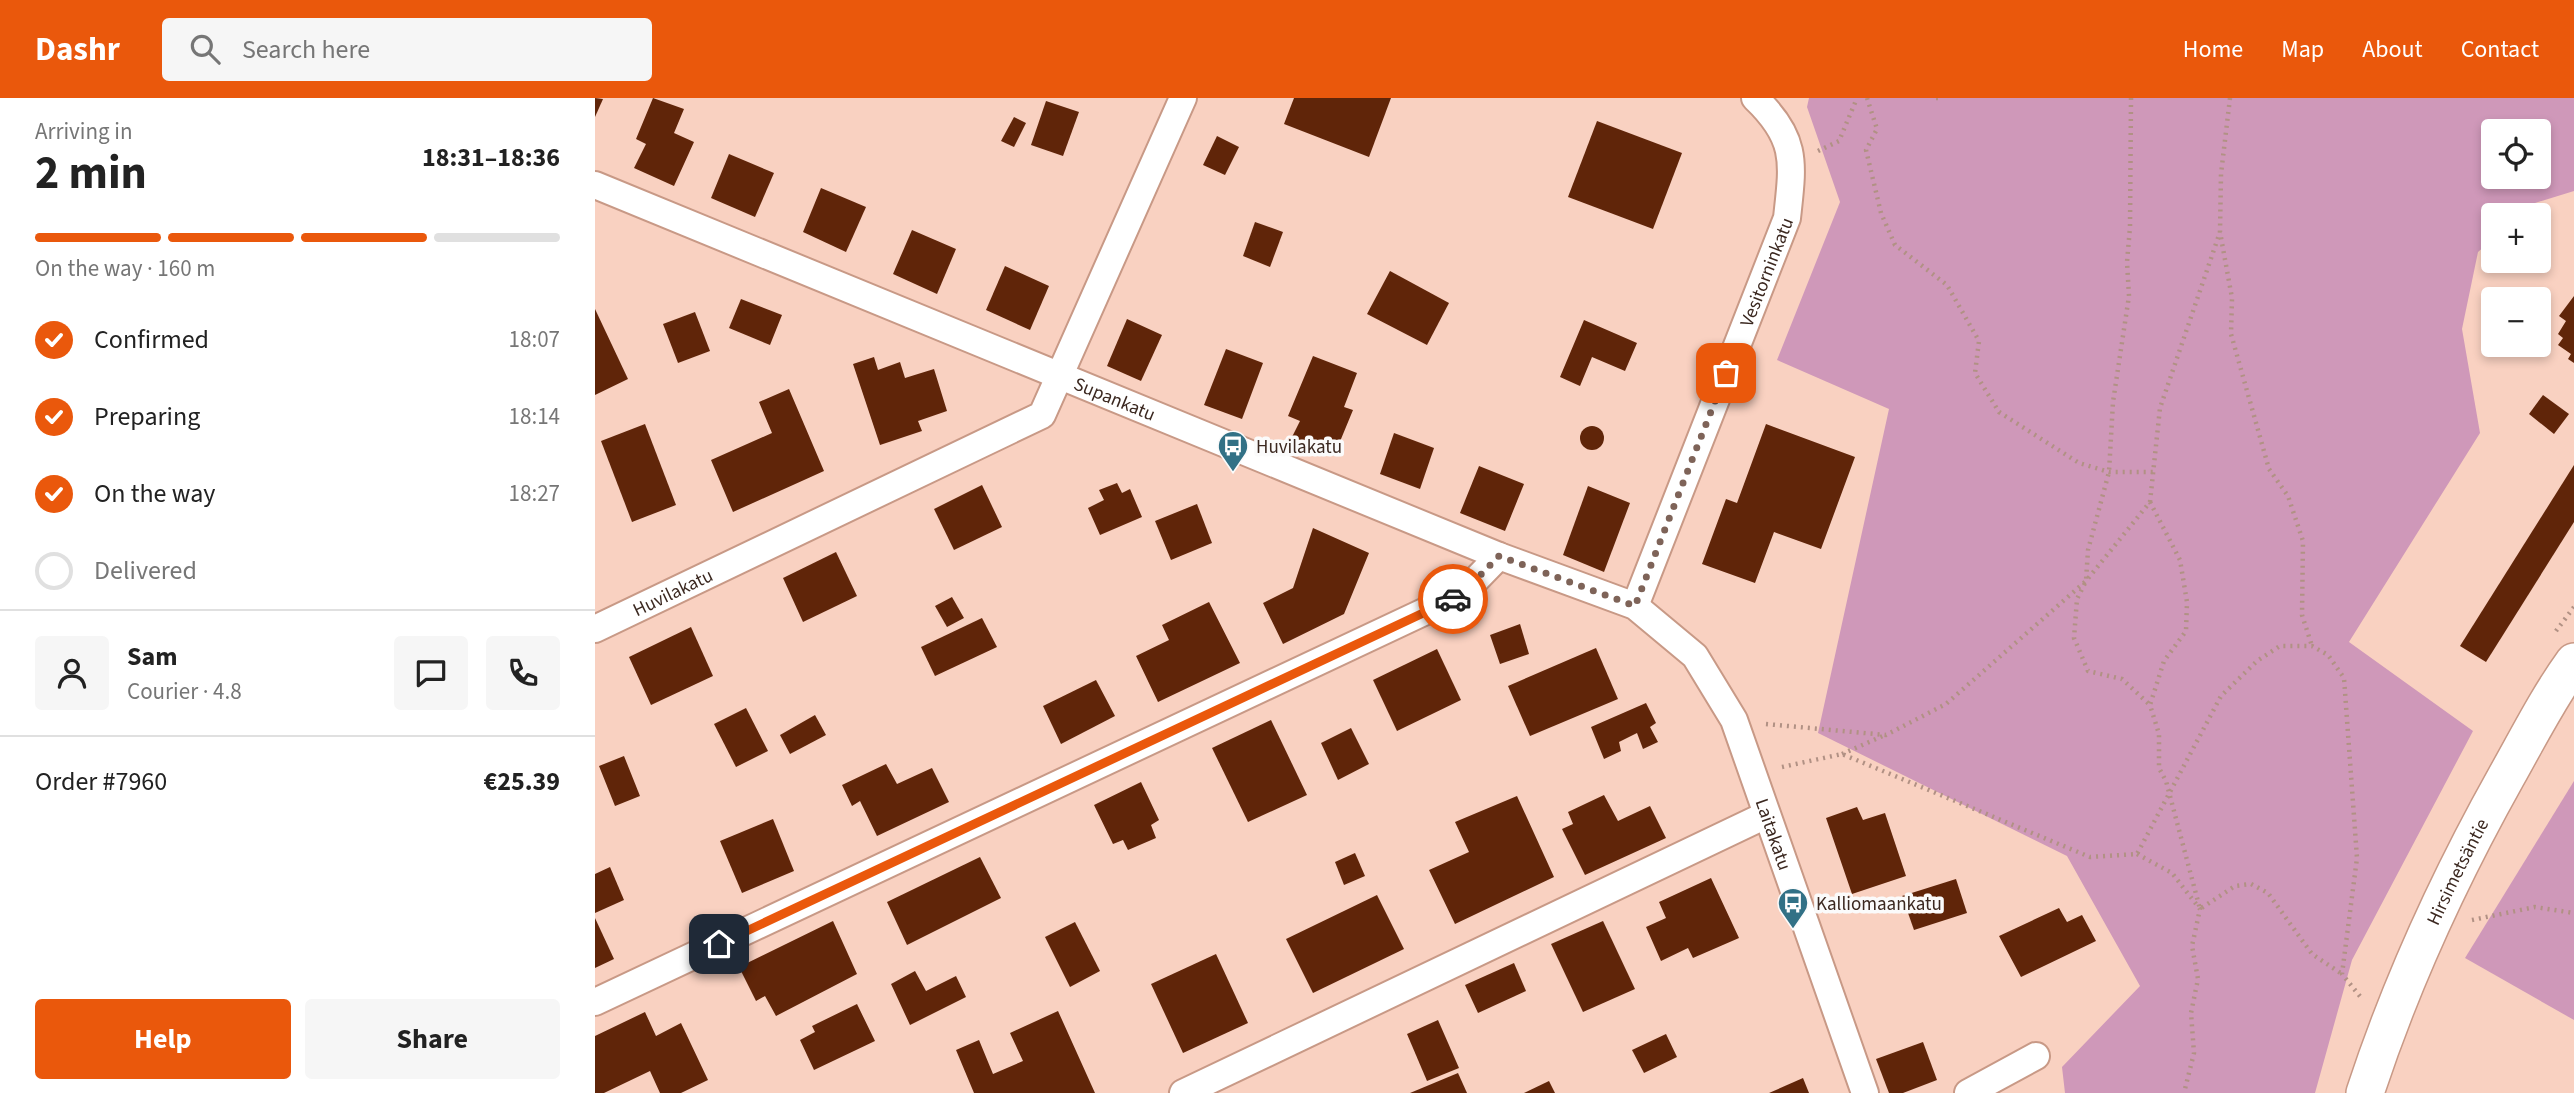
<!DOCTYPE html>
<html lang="en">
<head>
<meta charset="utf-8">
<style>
  body { margin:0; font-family:"Source Sans 3",sans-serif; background:#f6f6f6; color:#222; height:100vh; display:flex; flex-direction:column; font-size:26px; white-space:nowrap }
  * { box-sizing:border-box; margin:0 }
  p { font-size:23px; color:#767676 }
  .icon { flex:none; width:38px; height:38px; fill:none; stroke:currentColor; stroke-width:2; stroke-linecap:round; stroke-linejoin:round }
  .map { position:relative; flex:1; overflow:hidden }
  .side { display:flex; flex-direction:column; background:#fff; width:595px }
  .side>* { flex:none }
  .buttons { position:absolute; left:1886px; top:21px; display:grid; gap:14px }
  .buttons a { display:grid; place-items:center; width:70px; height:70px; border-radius:7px; background:#fff; box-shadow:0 4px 10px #0003; font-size:35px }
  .pin { position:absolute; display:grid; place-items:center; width:60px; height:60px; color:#fff; margin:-30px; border-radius:14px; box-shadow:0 4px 10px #0006 }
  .courier { position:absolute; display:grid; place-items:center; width:70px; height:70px; margin:-35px; border:5px solid #ea580c; border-radius:50%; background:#fff; color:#222; box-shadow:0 2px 9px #0007 }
  .summary em { font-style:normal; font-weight:700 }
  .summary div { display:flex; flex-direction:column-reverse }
  .summary { display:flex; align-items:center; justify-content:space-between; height:119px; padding:0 35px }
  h1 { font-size:46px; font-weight:700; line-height:52px }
  .bar { display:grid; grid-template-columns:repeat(4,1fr); gap:10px 7px; align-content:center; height:84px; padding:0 35px }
  .bar i { height:9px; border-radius:5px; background:#e0e0e0 }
  .bar .current { background:#ea580c }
  .bar p { grid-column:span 4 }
  .line { display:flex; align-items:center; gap:18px; padding:0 35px; border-top:2px solid #e0e0e0 }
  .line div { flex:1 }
  .round { display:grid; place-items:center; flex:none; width:74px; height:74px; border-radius:7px; background:#f6f6f6 }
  ol { padding:0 35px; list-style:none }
  li { display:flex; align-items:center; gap:21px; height:77px }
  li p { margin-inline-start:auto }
  li .icon { padding:7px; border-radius:50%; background:#ea580c; color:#fff; stroke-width:4 }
  li:last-child { color:#767676 }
  li i { width:38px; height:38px; border:4px solid #e0e0e0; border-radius:50% }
  .cta { display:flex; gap:14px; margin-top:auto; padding:14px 35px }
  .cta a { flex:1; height:80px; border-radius:7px; background:#ea580c; color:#fff; font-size:28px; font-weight:700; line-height:80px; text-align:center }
  .cta a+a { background:#f6f6f6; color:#222 }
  header { display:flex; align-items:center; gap:42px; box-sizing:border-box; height:98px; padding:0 35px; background:#ea580c; color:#fff }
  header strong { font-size:33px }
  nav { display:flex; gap:38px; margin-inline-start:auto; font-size:24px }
  .search { width:490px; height:63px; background:#f6f6f6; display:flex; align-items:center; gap:18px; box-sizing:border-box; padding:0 24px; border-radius:7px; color:#767676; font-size:26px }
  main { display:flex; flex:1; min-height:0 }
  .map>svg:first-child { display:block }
</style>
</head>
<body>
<header>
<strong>Dashr</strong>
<div class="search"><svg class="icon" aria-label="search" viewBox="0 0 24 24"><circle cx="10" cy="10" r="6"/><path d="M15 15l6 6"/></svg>Search here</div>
<nav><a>Home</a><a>Map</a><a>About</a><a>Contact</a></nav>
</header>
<main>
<section class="side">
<div class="summary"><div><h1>2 min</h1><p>Arriving in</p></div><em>18:31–18:36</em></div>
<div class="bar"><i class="current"></i><i class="current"></i><i class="current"></i><i></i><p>On the way · 160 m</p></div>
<ol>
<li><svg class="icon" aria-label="check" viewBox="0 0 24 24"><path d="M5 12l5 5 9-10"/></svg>Confirmed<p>18:07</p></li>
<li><svg class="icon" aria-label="check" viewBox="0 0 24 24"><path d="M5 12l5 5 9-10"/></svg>Preparing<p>18:14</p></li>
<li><svg class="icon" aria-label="check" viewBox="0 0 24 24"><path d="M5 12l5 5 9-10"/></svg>On the way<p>18:27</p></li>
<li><i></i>Delivered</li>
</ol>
<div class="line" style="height:126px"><a class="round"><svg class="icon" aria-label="person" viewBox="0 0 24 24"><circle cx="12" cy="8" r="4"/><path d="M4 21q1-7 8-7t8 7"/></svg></a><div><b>Sam</b><p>Courier · 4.8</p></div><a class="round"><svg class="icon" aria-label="chat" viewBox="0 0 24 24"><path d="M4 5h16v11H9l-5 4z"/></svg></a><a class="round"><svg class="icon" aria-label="phone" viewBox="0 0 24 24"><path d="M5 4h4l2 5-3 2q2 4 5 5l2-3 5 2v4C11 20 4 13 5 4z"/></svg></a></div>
<div class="line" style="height:91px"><div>Order #7960</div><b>€25.39</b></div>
<div class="cta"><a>Help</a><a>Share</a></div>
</section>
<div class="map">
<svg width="1979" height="995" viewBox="0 0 1979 995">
  <rect width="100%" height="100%" fill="#f9d1c1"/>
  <g fill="#cf98b9" fill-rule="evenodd">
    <path d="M1214,0H1979V93L1940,105L1926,117H1899V140L1883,154L1867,231L1885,335L1754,544L1878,633L1757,862L1720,995H1470L1467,969L1545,888L1472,758L1223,635L1294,311L1182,262L1245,104L1212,9ZM1899,33H1944V79H1899Z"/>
    <polygon points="1979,683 1979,922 1870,860"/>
  </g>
  <g fill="#602509">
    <polygon points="0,0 8,1 0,19"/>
    <polygon points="58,0 89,11 79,35 99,44 79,88 39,70 51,46 41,41"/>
    <polygon points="699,0 796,0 774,59 689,26"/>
    <polygon points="451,3 484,14 468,58 436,47"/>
    <polygon points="419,19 431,25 419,49 406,43"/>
    <polygon points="1002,23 1087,55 1058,131 973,99"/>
    <polygon points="622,38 644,49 630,77 608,67"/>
    <polygon points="134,56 179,75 160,119 116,100"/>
    <polygon points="226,90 271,109 251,154 208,134"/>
    <polygon points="660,124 688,134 675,169 648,158"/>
    <polygon points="317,132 361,151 342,196 298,176"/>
    <polygon points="410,168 454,188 435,232 391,212"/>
    <polygon points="795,173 854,205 832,247 772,216"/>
    <polygon points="1979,198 1979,265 1973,261 1976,256 1963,247 1968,240 1963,236 1971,223 1964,218"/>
    <polygon points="146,201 187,217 175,247 134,230"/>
    <polygon points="0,211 33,281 0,297"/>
    <polygon points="100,214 115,253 83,265 68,226"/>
    <polygon points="532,221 567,237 546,283 512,268"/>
    <polygon points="989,222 1042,245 1030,273 997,259 985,288 965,279"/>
    <polygon points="631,251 668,265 647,321 609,307"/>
    <polygon points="718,258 762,275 749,309 758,312 739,358 696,341 705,323 693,318"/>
    <polygon points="279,259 283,272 305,264 310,280 339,271 352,313 323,323 327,333 285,347 258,266"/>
    <polygon points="194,291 229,373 138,414 116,362 177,335 164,304"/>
    <polygon points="1948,297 1974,316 1959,336 1934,316"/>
    <polygon points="50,326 81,407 37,424 6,343"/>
    <polygon points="1171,326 1260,359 1226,451 1179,434 1160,485 1107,466 1131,401 1142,405"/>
    <circle cx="997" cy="340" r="12"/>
    <polygon points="799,335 839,350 825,391 785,376"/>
    <polygon points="1979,367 1979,424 1891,564 1865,548"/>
    <polygon points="884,368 929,386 910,433 865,415"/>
    <polygon points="522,385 527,395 535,391 547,419 505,437 493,410 509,402 504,392"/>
    <polygon points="387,387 407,429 359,452 339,411"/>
    <polygon points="993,388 1035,405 1009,474 968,457"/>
    <polygon points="602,406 617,445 576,462 560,423"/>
    <polygon points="718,430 774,455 749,516 688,546 668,505 698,490"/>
    <polygon points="241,454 262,498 208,524 188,480"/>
    <polygon points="357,499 369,520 352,529 340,508"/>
    <polygon points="614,504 645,565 563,604 541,558 574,542 567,527"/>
    <polygon points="387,520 402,549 340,578 326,549"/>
    <polygon points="925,526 934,556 905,566 895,537"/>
    <polygon points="96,529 118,578 56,607 34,559"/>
    <polygon points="1001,550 1023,601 935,638 913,588"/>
    <polygon points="842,551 866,602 802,633 778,582"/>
    <polygon points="501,582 520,618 466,646 448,608"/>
    <polygon points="1051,605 1061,625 1055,629 1063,644 1048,651 1042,635 1024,644 1026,653 1009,661 996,629"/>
    <polygon points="151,610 173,653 141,669 119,626"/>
    <polygon points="220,617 231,637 195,656 185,637"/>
    <polygon points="676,622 712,697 653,724 617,650"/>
    <polygon points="756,630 774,666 743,682 726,645"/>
    <polygon points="29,658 45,698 20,708 4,668"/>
    <polygon points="291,666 302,686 337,670 354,704 282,738 265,703 257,708 247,687"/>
    <polygon points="546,684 564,722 556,727 561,740 533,752 528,742 518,746 499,707"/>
    <polygon points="1009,697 1023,723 1055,708 1071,740 990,777 967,731 978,726 973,714"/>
    <polygon points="922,698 959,779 860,826 834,772 874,754 860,724"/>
    <polygon points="1262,709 1268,722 1290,715 1311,778 1257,796 1231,720"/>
    <polygon points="178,721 199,773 147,795 125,743"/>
    <polygon points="760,755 770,778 749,787 740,764"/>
    <polygon points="385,759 406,800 312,847 292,804"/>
    <polygon points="15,769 29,802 0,815 0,776"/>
    <polygon points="1116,780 1144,840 1098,860 1093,850 1066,863 1051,829 1071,820 1064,804"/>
    <polygon points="1361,781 1372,815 1319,832 1307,798"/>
    <polygon points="782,797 809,851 718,895 691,841"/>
    <polygon points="1464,810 1472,824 1487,817 1501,843 1426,879 1404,838"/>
    <polygon points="0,820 19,861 0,870"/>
    <polygon points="238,823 262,876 181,918 170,898 161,903 144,869"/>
    <polygon points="1008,823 1040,891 988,914 956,846"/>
    <polygon points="480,824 505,873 475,889 450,839"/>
    <polygon points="621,856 653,925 588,955 556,886"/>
    <polygon points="919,865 931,893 883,915 870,887"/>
    <polygon points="320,873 331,893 361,878 371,899 315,927 296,886"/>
    <polygon points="262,906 280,943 219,972 205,942 220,934 217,928"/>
    <polygon points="463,913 500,995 379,995 361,952 384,942 398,976 428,963 415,935"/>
    <polygon points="50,914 61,938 86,925 113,982 86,995 65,995 55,973 9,995 0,995 0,938"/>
    <polygon points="843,922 864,970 832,983 812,936"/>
    <polygon points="1071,936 1082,959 1049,975 1037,952"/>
    <polygon points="1328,944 1342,982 1308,995 1294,995 1281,961"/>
    <polygon points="863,975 872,995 815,995"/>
    <polygon points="1208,980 1214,995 1174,995"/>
    <polygon points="954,983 960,995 929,995"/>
  </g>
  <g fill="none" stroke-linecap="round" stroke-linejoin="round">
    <g stroke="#c89986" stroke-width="30">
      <g id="street">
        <path id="s1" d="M0,87L904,458L1040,508L1100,558L1139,622L1270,995"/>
        <path id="s2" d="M1040,508L1192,120C1198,65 1203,41 1160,0"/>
        <path id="s3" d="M0,531L447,317L588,0"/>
        <polyline points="0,904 867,496 904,458"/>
        <polyline points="588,995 1171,717"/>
        <polyline points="1373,995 1441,958"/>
      </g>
    </g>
    <g stroke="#c89986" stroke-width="40">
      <g id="secondary">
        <path id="s4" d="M1770,995C1806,885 1855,779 1911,679C1933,640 1953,600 1979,564"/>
      </g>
    </g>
    <g stroke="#b19184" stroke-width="4.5" stroke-dasharray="2 5" stroke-linecap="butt">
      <polyline points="1272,0 1282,31 1271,52 1286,115 1300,147 1352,187 1384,243 1380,275 1404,314 1484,365 1514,374 1559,374"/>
      <polyline points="1341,0 1348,0"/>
      <polyline points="1536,0 1535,129 1532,164 1534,198 1518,304 1514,374 1493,452 1491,483 1482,501 1479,540 1493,573 1527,581 1555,607"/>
      <polyline points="1635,0 1626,76 1625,134 1637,200 1636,236 1674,371 1693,398 1708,443 1707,517 1717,548"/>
      <polyline points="1223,53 1244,43 1262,0"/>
      <polyline points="1555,404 1585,462 1592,504 1591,533 1569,563 1555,607 1564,636 1564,670 1571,683 1605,811 1640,788 1656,786 1673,795 1717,856 1747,876"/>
      <polyline points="1961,533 1979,509"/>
      <polyline points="1171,626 1291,637 1351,606 1491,483 1555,404 1565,310 1625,134"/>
      <polyline points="1247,656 1290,637"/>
      <polyline points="1187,669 1247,656 1495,759 1542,756 1626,598 1662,563 1685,548 1717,548 1733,557 1749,580 1762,760 1747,876 1768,902"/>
      <polyline points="1542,756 1577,775 1605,811 1597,848 1603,881 1596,915 1599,955 1589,995"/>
      <polyline points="1877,822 1940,809 1979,815"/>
    </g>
    <use href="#street" stroke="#fff" stroke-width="26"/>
    <use href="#secondary" stroke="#fff" stroke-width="37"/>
  </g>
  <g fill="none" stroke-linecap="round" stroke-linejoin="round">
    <polyline stroke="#7e6358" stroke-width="7" stroke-dasharray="0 12.6" points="858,501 867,496 904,458 1040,508 1131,275"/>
    <polyline stroke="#ea580c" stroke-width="9" points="124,846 858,501"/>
  </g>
  <defs>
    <g id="bus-pin" transform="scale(1.575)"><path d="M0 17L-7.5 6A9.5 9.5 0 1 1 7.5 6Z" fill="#327186" stroke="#fbfbfb"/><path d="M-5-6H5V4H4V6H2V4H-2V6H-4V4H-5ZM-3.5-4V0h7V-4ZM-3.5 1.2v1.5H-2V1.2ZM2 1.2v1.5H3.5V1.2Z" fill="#fff"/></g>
  </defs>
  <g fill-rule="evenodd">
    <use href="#bus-pin" x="638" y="348"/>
    <use href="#bus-pin" x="1198" y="805"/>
  </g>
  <g text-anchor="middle" stroke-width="7" stroke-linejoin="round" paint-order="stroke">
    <g font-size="19" fill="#3b2820" stroke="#fbfbfb">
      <text dy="7" stroke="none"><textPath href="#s2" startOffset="359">Vesitorninkatu</textPath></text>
      <text dy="7" stroke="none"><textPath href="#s1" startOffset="562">Supankatu</textPath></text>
      <text dy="7" stroke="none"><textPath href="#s3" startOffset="86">Huvilakatu</textPath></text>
      <text dy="7" stroke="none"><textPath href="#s1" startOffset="1396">Laitakatu</textPath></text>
      <text dy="7" stroke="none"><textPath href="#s4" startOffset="240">Hirsimetsäntie</textPath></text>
    </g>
    <g font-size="19" fill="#3b2820" stroke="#fbfbfb" text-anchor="start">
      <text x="661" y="355">Huvilakatu</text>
      <text x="1221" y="812">Kalliomaankatu</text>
    </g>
  </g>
</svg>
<div class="buttons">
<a><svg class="icon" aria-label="locate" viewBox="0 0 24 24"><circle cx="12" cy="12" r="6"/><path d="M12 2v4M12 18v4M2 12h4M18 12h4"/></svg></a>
<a>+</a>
<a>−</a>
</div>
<div class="pin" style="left:1131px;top:275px;background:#ea580c"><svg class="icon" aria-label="bag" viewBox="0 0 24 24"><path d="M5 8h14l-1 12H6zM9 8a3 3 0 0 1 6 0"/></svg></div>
<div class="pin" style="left:124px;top:846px;background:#1f2937"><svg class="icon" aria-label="home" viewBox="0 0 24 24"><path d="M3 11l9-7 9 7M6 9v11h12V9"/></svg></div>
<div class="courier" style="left:858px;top:501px"><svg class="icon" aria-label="car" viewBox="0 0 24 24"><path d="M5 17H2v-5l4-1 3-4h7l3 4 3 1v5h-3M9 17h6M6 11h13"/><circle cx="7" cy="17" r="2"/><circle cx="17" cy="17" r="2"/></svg></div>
</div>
</main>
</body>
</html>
